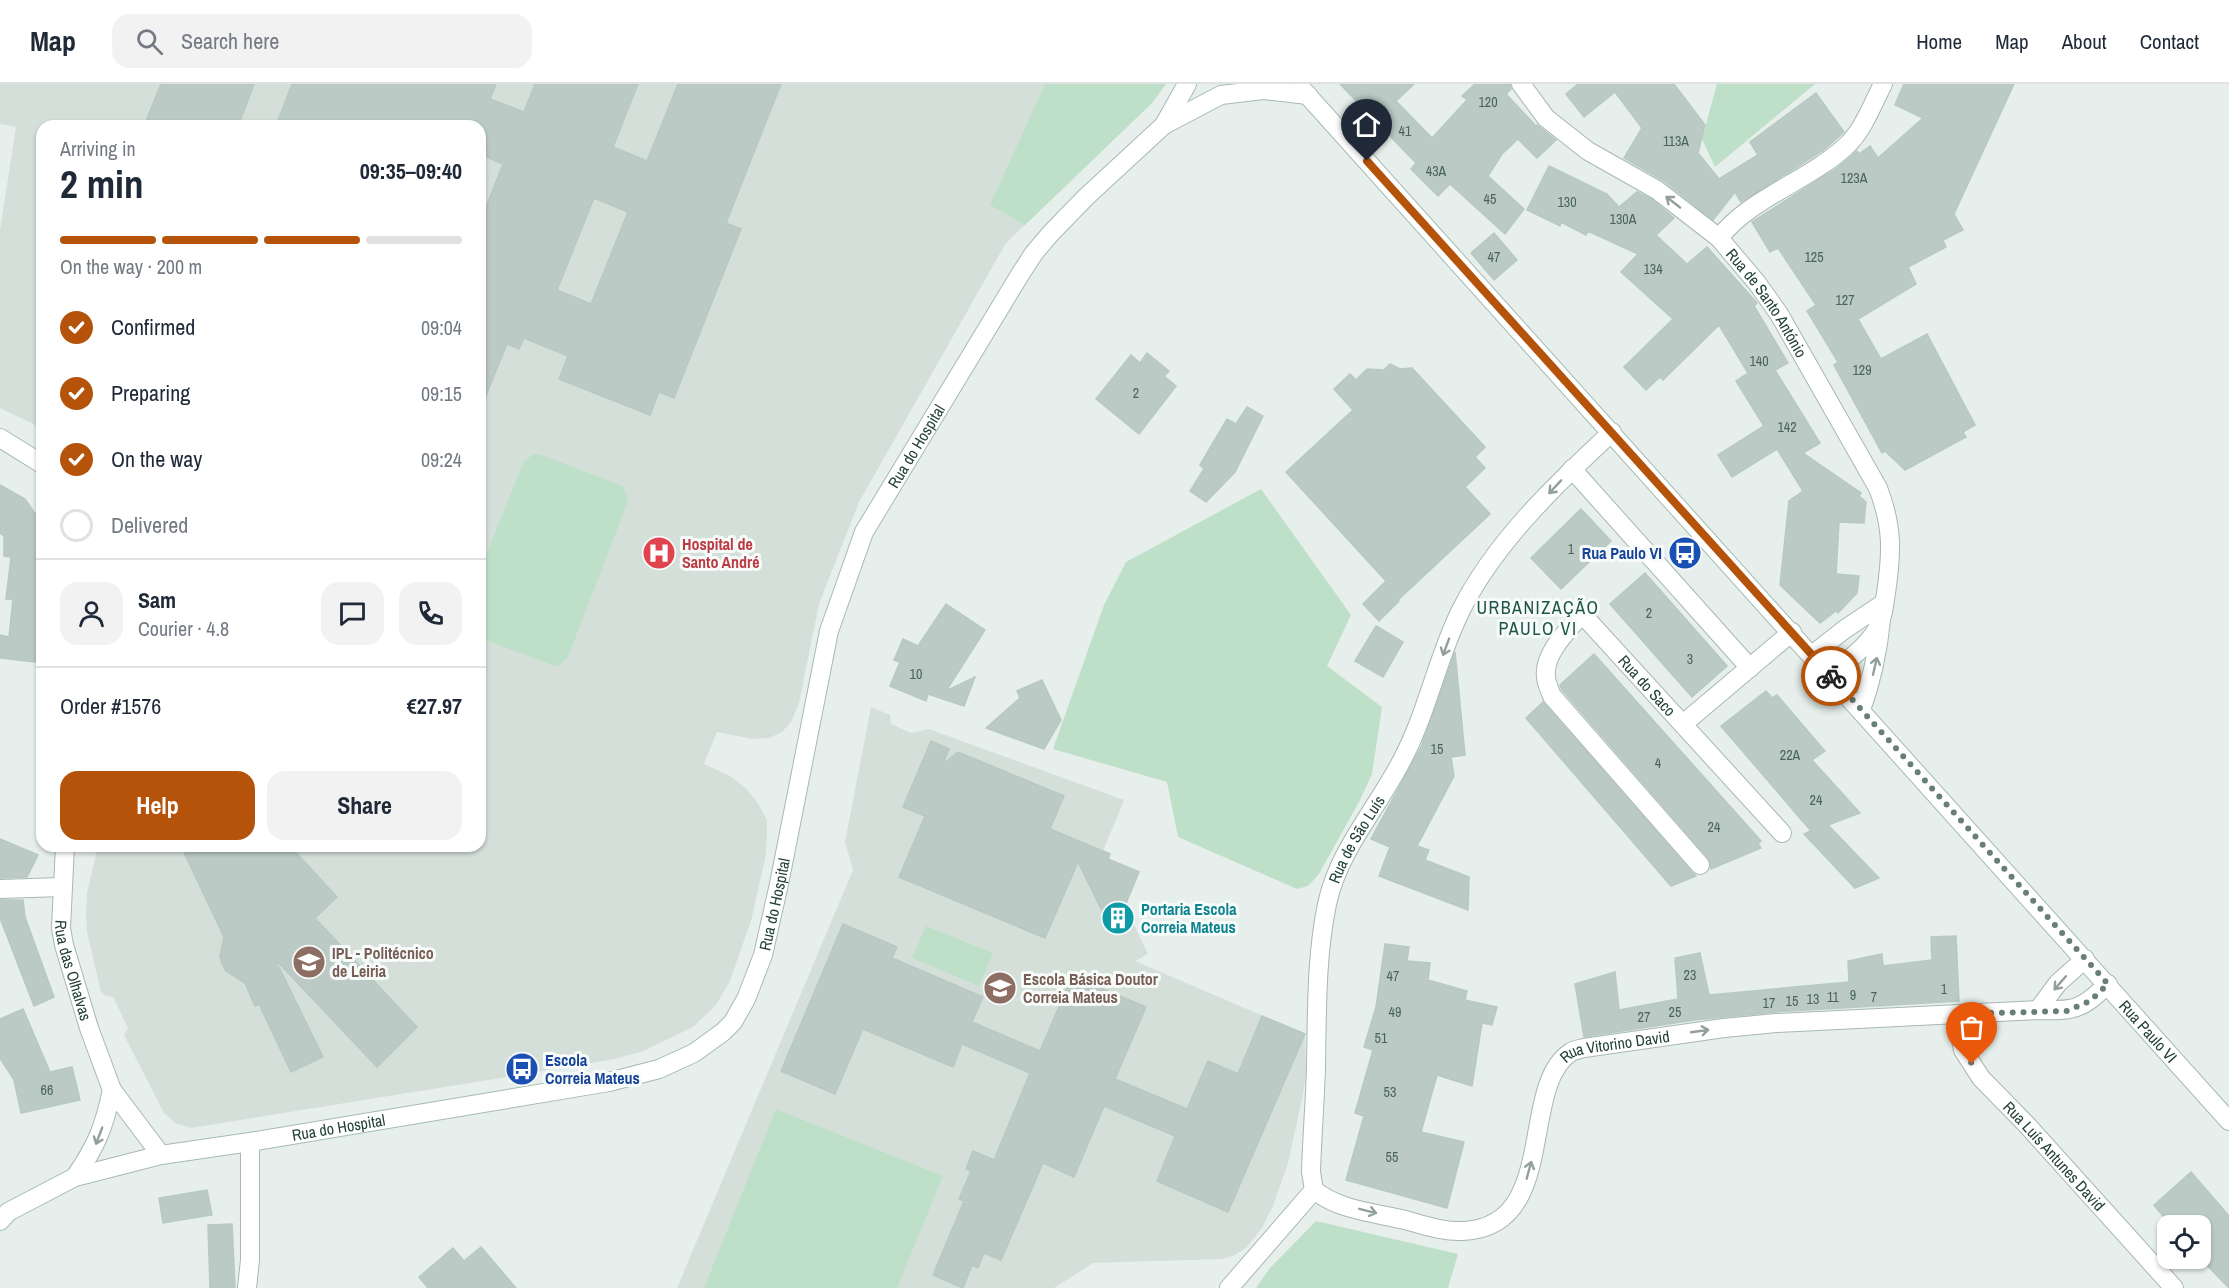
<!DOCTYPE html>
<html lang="en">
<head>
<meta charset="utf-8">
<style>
  body { margin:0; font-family:"Archivo Narrow",sans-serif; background:#f2f2f3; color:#1f2937; height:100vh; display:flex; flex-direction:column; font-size:22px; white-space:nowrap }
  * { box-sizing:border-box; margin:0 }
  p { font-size:20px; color:#747a83 }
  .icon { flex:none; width:33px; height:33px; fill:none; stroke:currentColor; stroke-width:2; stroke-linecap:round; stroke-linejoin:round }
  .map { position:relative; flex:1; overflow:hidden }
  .details { position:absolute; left:36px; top:36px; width:450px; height:732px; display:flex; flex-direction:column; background:#fff; border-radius:18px; box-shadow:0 2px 4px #0004 }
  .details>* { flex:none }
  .buttons { position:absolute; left:2157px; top:1131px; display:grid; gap:12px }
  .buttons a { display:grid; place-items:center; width:54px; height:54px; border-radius:12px; background:#fff; box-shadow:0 2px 4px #0004; font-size:30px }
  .pin { position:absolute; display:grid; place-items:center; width:51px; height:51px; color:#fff; margin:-62px -26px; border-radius:50% 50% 50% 0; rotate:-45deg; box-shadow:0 0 6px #0007 }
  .pin .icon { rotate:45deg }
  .courier { position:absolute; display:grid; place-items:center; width:60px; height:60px; margin:-30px; border:4px solid #b45309; border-radius:50%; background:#fff; color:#222; box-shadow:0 2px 8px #0007 }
  .head em { font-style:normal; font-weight:700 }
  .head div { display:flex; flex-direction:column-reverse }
  .head { display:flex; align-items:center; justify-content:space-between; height:102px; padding:0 24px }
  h1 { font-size:39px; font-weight:700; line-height:45px }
  .bar { display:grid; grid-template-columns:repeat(4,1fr); gap:9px 6px; align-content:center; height:72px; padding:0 24px }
  .bar i { height:8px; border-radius:4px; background:#e0e1e3 }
  .bar .active { background:#b45309 }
  .bar p { grid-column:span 4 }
  .line { display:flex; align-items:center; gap:15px; padding:0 24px; border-top:2px solid #e0e1e3 }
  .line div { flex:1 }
  .round { display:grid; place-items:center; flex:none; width:63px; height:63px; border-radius:18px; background:#f2f2f3 }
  ol { padding:0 24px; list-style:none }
  li { display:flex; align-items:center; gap:18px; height:66px }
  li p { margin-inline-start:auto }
  li .icon { padding:6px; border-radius:50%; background:#b45309; color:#fff; stroke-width:4 }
  li:last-child { color:#747a83 }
  li i { width:33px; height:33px; border:3px solid #e0e1e3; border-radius:50% }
  .cta { display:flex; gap:12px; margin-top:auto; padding:12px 24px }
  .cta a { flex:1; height:69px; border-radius:18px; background:#b45309; color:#fff; font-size:24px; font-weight:700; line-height:69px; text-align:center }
  .cta a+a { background:#f2f2f3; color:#1f2937 }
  header { display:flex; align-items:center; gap:36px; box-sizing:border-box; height:84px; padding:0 30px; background:#fff; border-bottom:2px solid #e0e1e3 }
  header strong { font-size:28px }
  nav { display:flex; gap:33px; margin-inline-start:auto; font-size:21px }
  .search { width:420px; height:54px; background:#f2f2f3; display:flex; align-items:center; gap:15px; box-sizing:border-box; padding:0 21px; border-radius:18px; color:#747a83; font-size:22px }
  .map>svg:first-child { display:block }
</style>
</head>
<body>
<header>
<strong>Map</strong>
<div class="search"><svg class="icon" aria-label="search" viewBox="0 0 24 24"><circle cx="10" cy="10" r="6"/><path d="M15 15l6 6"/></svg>Search here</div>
<nav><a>Home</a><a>Map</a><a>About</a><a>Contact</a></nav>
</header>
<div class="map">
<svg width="2229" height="1204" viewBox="0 0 2229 1204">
  <rect width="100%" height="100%" fill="#e6efeb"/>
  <g fill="#d4dfda">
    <polygon points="0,0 1166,0 1151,20 1006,159 859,418 819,520 799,619 791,638 782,648 769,654 752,655 717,648 704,680 730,692 747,705 759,721 767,736 767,754 765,775 751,837 730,897 716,921 693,943 643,967 615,975 530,989 528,978 512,981 513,992 191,1044 175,1039 164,1029 124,951 128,944 113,913 107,912 101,908 87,848 86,830 87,809 98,762 480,762 480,42 42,42 42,347 33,340 0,324 0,146 16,43 0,40"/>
    <polygon points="871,623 890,631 891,640 911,649 929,645 1124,716 1101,772 1139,788 1125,822 1148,870 1135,877 1305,950 1306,990 1303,1010 1288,1079 1273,1122 1262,1144 1246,1164 1233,1172 1222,1175 1093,1179 1054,1204 677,1204 853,786 845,758"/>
  </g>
  <g fill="#bfe0c8">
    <polygon points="1045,0 1166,0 1151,20 1025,141 990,121"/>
    <polygon points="1717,0 1815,0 1715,83 1702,55"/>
    <polygon points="539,370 623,402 628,415 625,425 568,573 559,582 552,581 480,554 480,486 523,379 532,371"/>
    <polygon points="1261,405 1351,531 1327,582 1382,623 1372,690 1360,716 1319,790 1308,802 1297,805 1178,753 1167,698 1053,665 1104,521 1126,478"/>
    <polygon points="926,842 993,869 979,902 912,874"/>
    <polygon points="776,1025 943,1092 897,1204 704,1204"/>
    <polygon points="1316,1137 1458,1170 1448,1204 1256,1204 1270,1184"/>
  </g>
  <g fill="#bbcac4" stroke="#b8c9c2" stroke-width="1.5" fill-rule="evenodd">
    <polygon points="161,0 254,0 238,42 144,42"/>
    <path d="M292,0H496L490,15L524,28L535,0H638L613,63L647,77L678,0H781L726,139L741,145L674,314L659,308L650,331L559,295L568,272L524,254L519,265L507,260L480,326V139L503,80L480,70V42H276ZM594,114L628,128L591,220L557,206Z"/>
    <polygon points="1340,0 1414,0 1396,17 1432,54 1467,16 1462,12 1475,0 1510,0 1511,5 1506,10 1536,42 1537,41 1556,56 1537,74 1518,55 1502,70 1488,92 1524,125 1505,150 1450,100 1438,112 1411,85 1416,79"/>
    <polygon points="1578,0 1674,0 1705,41 1698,69 1719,95 1758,71 1750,58 1816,9 1844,48 1824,66 1741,118 1735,108 1713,136 1664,97 1624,74 1642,44 1615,8 1584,33 1566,10"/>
    <polygon points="1904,0 2014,0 1954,130 1963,146 1943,156 1946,163 1908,183 1916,200 1858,235 1881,275 1927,250 1975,341 1963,348 1966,353 1905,386 1885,367 1882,369 1834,281 1838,278 1807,227 1816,221 1778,164 1770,168 1752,138 1837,84 1857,67 1859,70 1870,62 1878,74 1923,34 1895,21"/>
    <polygon points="1549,82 1607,110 1619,123 1637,108 1651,115 1674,134 1656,151 1687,180 1707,163 1757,219 1754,222 1788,279 1775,286 1820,359 1803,369 1861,409 1859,412 1866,418 1864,439 1839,438 1836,490 1859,492 1857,509 1838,529 1836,527 1820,539 1780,501 1789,417 1803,407 1777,365 1732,393 1718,371 1764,342 1736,297 1748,289 1719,241 1663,296 1660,293 1646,306 1624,283 1673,235 1621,188 1638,170 1588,147 1586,151 1561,138 1560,142 1527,126"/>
    <polygon points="1494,149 1517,176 1494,196 1471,169"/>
    <polygon points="1147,269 1169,287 1164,292 1176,302 1139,350 1096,315 1131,271 1140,279"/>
    <polygon points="1390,280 1400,285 1412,284 1485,363 1475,373 1485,384 1465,403 1490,430 1398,516 1399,517 1379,537 1363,520 1386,497 1286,388 1353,326 1334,305 1350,290 1356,296 1367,285 1384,286"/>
    <polygon points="1247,323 1263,332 1235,388 1206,418 1190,407 1204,385 1200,381 1227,335 1236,340"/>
    <polygon points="0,401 25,415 41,438 42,510 35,578 0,574 0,551 9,553 13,515 6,515 11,473 4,472 4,452 0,449"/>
    <polygon points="1581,425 1611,457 1561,505 1531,474"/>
    <polygon points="1645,489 1727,582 1692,613 1610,520"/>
    <polygon points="946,520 985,546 946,607 975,593 964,622 928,610 926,617 890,602 900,578 894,576 903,555 918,562"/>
    <polygon points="1376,542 1403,558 1383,593 1355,577"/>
    <polygon points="1455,568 1465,671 1451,673 1454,692 1417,762 1429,766 1425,776 1469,793 1468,826 1379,792 1390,763 1371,755 1421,663"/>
    <polygon points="1594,570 1761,757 1758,760 1761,764 1711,785 1708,774 1562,606 1560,601"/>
    <polygon points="1042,596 1061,636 1044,665 986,644 1020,614 1017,607"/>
    <polygon points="1766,607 1772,614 1777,611 1825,667 1812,676 1860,729 1828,741 1879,794 1855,804 1804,750 1811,747 1721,642"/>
    <polygon points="1543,618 1692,788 1696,792 1671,802 1526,634"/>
    <polygon points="931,657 949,665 943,680 958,668 1064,712 1050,745 1110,770 1108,775 1139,788 1125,822 1133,839 1113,849 1078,778 1045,854 899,793 925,732 903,723"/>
    <polygon points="0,755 38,771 27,793 0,794"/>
    <polygon points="181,762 290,762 337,813 315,834 417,943 377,983 275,875 323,973 291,988 259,920 255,922 245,899 226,887 222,880 220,872 224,853"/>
    <polygon points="0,816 23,816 25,833 54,913 34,922 0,834"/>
    <polygon points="843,840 897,863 892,874 983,913 972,938 1040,967 1072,892 1146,923 1115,995 1187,1025 1208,977 1238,990 1262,932 1305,950 1228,1128 1157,1097 1175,1052 1104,1022 1074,1093 1043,1079 1001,1176 984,1169 978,1184 972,1181 963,1204 933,1191 964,1117 959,1115 971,1087 966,1085 973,1067 994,1076 1030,989 962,960 953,983 863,945 835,1010 781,987"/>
    <polygon points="1956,852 1959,917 1775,928 1694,936 1584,953 1575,900 1615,888 1619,926 1678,915 1675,874 1700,869 1709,911 1849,898 1848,877 1882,870 1883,882 1932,876 1931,853"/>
    <polygon points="1385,860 1409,863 1407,877 1430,879 1428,896 1467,907 1465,916 1497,923 1492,941 1482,939 1472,1002 1437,991 1421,1048 1464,1058 1447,1124 1346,1096 1364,1032 1355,1029 1373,966 1364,963 1376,923"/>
    <polygon points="23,925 50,988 72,983 80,1016 21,1029 14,996 0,974 0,935"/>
    <polygon points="2191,1088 2229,1132 2229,1204 2200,1174 2200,1142 2171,1142 2154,1121"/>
    <polygon points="207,1106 212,1131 163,1139 159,1114"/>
    <polygon points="232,1140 235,1204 210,1204 208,1141"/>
    <polygon points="481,1163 516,1204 428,1204 419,1193 453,1164 464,1177"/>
  </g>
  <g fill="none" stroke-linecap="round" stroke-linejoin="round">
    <g stroke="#a8b8b2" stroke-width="20">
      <g id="minor">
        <path id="s1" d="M1521,0L1546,34L1588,67L1657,106L1719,154L1757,199L1779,230L1878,404C1893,443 1892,468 1886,509C1884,522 1883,534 1877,545C1866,564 1846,578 1829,590"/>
        <path d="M1719,154C1750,114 1808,97 1845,63C1863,47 1872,21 1883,0"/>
        <polyline points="0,354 42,380"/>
        <polyline points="1572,385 1750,584"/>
        <polyline points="1812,571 1845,545 1884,519"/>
        <polyline points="1683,640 1792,548"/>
        <path id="s2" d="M65,762L61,844L64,861L89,944L112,1006L161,1071"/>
        <path id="s3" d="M1700,781L1552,612C1550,606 1546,599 1546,593C1543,570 1568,546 1582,530L1782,749"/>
        <polyline points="0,805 62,803"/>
        <polyline points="2038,926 2058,899 2085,875"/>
        <path id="s4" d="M1956,930L1963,966L1981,994L2026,1040L2174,1204"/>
        <path d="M75,1093C97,1061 104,1043 112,1006"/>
        <path id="s5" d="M1314,1106C1338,1126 1376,1129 1405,1136C1424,1141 1443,1148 1463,1147C1560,1143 1518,1002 1571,968C1574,966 1580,965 1584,964L1724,944L1776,939L2038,926C2075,927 2081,926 2108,900"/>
        <polyline points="247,1204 250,1176 250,1058"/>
        <path id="s6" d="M1229,1204L1314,1106L1311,1088C1312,1053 1315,1018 1316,983C1317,929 1316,873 1327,820C1339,765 1377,725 1402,676C1427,629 1437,575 1460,528C1494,459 1556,400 1612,348"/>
      </g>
    </g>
    <g stroke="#a4bbb3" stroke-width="20">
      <g id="secondary">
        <path id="s7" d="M1301,4L2229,1037"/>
        <polyline points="1164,41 1187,0"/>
        <path d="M1861,626C1872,596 1878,567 1881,536"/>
        <path id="s8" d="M0,1137L8,1128L75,1093L161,1071L250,1058L609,998L659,985L694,969L723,948L733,938L746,915L763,871L779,800L829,547L864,448L1021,189L1034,169L1051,149L1086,113L1164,41L1221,11L1263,6L1308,11"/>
      </g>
    </g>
    <use href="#minor" stroke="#fff" stroke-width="18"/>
    <use href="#secondary" stroke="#fff" stroke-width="18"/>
  </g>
  <defs><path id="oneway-shaft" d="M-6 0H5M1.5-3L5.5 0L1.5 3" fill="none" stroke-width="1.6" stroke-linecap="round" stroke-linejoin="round" transform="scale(1.5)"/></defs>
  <g stroke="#92a09c">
    <use href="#oneway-shaft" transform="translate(1673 118) rotate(-142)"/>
    <use href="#oneway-shaft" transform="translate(1555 403) rotate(133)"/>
    <use href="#oneway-shaft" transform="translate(1446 563) rotate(110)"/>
    <use href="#oneway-shaft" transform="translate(1875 582) rotate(-77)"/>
    <use href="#oneway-shaft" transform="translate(2060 899) rotate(131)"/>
    <use href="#oneway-shaft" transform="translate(1700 947) rotate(-8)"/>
    <use href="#oneway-shaft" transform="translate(99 1052) rotate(111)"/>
    <use href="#oneway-shaft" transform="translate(1529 1086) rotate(-75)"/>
    <use href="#oneway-shaft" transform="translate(1368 1127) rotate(14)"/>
  </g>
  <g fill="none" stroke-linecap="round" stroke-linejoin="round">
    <polyline stroke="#687f78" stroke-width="6" stroke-dasharray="0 10.8" points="1831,592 2108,900 2090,917 2067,927 1956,930 1964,966 1972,980"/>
    <polyline stroke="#b45309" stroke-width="8" points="1367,77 1831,592"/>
  </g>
  <defs>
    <g id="hospital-disc" transform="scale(1.725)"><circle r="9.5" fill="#e0444e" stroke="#f7fbf9"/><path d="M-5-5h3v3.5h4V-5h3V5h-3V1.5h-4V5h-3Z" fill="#fff"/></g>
    <g id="bus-disc" transform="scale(1.725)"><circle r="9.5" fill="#1a4fb4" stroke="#f7fbf9"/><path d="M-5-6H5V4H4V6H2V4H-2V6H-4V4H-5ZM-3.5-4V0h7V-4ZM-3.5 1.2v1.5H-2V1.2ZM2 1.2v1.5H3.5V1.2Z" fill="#fff"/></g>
    <g id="building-disc" transform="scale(1.725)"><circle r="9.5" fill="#0f9aa8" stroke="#f7fbf9"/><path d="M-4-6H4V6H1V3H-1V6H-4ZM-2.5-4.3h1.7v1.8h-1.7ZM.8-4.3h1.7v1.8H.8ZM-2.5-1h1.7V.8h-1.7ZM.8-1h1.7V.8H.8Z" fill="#fff"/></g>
    <g id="university-disc" transform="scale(1.725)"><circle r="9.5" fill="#8d6e63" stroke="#f7fbf9"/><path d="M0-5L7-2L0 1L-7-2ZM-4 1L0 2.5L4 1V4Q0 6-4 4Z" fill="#fff"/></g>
    <g id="school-disc" transform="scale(1.725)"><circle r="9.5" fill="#8d6e63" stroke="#f7fbf9"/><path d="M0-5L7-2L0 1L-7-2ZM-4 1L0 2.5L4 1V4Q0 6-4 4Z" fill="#fff"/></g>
  </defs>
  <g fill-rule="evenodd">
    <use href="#hospital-disc" x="659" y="469"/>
    <use href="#bus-disc" x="1685" y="469"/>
    <use href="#building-disc" x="1118" y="834"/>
    <use href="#university-disc" x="309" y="878"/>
    <use href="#school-disc" x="1000" y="904"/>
    <use href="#bus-disc" x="522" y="985"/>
  </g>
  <g text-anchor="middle" stroke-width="6" stroke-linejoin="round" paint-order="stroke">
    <g font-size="14" fill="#4a645c">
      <text x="1488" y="23">120</text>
      <text x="1405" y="52">41</text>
      <text x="1676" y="62">113A</text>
      <text x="1436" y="92">43A</text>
      <text x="1854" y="99">123A</text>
      <text x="1490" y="120">45</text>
      <text x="1567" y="123">130</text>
      <text x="1623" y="140">130A</text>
      <text x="1494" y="178">47</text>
      <text x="1814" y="178">125</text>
      <text x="1653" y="190">134</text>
      <text x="1845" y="221">127</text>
      <text x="1759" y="282">140</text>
      <text x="1862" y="291">129</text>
      <text x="1136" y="314">2</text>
      <text x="1787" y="348">142</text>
      <text x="1571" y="470">1</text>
      <text x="1649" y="534">2</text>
      <text x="1690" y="580">3</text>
      <text x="916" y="595">10</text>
      <text x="1437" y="670">15</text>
      <text x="1790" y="676">22A</text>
      <text x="1658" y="684">4</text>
      <text x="1816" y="721">24</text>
      <text x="1714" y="748">24</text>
      <text x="1690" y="896">23</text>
      <text x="1393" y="897">47</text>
      <text x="1944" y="910">1</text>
      <text x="1853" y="916">9</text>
      <text x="1833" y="918">11</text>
      <text x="1874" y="918">7</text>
      <text x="1813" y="920">13</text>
      <text x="1792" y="922">15</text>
      <text x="1769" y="924">17</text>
      <text x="1395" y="933">49</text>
      <text x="1675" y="933">25</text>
      <text x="1644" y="938">27</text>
      <text x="1381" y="959">51</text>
      <text x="47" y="1011">66</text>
      <text x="1390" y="1013">53</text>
      <text x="1392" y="1078">55</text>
    </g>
    <g font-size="16" fill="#24423a" stroke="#f7fbf9">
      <text dy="6" stroke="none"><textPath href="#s1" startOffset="334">Rua de Santo António</textPath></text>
      <text dy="6" stroke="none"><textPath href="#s8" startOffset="1380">Rua do Hospital</textPath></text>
      <text dy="6" stroke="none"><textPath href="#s3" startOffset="416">Rua do Saco</textPath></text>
      <text dy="6" stroke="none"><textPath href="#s6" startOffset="488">Rua de São Luís</textPath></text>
      <text dy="6" stroke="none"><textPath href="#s8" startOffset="896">Rua do Hospital</textPath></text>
      <text dy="6" stroke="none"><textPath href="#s2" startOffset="126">Rua das Olhalvas</textPath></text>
      <text dy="6" stroke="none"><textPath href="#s7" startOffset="1268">Rua Paulo VI</textPath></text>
      <text dy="6" stroke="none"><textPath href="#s5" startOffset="426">Rua Vitorino David</textPath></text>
      <text dy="6" stroke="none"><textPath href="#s8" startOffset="356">Rua do Hospital</textPath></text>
      <text dy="6" stroke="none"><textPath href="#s4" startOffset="177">Rua Luís Antunes David</textPath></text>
    </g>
    <g font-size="16" font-weight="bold" fill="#be3a42" stroke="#f7fbf9" text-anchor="start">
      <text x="682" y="466">Hospital de<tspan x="682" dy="18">Santo André</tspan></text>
    </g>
    <g font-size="16" font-weight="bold" fill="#164399" stroke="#f7fbf9" text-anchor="end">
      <text x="1662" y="475">Rua Paulo VI</text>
      <text x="545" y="982" text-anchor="start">Escola<tspan x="545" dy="18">Correia Mateus</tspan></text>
    </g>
    <g font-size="16" font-weight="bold" fill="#0d838f" stroke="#f7fbf9" text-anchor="start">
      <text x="1141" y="831">Portaria Escola<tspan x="1141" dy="18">Correia Mateus</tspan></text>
    </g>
    <g font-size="16" font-weight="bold" fill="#785e54" stroke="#f7fbf9" text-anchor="start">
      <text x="332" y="875">IPL - Politécnico<tspan x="332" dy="18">de Leiria</tspan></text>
      <text x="1023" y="901">Escola Básica Doutor<tspan x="1023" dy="18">Correia Mateus</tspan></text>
    </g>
    <g font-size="18" letter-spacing="1.5" fill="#1f5548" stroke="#f7fbf9">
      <text x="1538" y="530">URBANIZAÇÃO<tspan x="1538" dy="21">PAULO VI</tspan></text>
    </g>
  </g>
</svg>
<div class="buttons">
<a><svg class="icon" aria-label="locate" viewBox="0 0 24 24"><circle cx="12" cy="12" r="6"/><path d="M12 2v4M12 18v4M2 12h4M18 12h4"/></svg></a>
</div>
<div class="pin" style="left:1972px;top:980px;background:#ea580c"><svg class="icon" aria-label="bag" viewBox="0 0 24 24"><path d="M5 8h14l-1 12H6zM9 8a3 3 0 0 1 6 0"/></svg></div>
<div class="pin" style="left:1367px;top:77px;background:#1f2937"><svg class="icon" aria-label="home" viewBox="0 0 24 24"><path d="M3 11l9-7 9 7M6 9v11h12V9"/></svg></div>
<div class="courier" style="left:1831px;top:592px"><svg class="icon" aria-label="bike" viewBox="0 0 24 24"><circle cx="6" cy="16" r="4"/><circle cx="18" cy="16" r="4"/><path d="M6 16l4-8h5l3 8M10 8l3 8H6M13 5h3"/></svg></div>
<section class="details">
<div class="head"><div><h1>2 min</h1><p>Arriving in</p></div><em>09:35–09:40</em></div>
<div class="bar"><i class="active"></i><i class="active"></i><i class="active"></i><i></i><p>On the way · 200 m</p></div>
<ol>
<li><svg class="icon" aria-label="check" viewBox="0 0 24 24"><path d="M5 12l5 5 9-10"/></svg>Confirmed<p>09:04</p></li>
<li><svg class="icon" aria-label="check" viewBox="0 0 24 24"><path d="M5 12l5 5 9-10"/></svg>Preparing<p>09:15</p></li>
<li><svg class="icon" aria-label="check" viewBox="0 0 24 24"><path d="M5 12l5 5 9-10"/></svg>On the way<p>09:24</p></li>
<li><i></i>Delivered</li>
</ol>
<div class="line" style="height:108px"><a class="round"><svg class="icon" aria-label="person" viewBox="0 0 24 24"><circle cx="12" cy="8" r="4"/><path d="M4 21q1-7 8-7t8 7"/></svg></a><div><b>Sam</b><p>Courier · 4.8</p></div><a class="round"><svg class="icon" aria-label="chat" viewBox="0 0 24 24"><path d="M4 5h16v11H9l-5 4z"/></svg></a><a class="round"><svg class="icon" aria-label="phone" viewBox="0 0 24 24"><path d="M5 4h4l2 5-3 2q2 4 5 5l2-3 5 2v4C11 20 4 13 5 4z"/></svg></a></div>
<div class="line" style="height:78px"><div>Order #1576</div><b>€27.97</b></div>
<div class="cta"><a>Help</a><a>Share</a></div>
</section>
</div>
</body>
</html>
